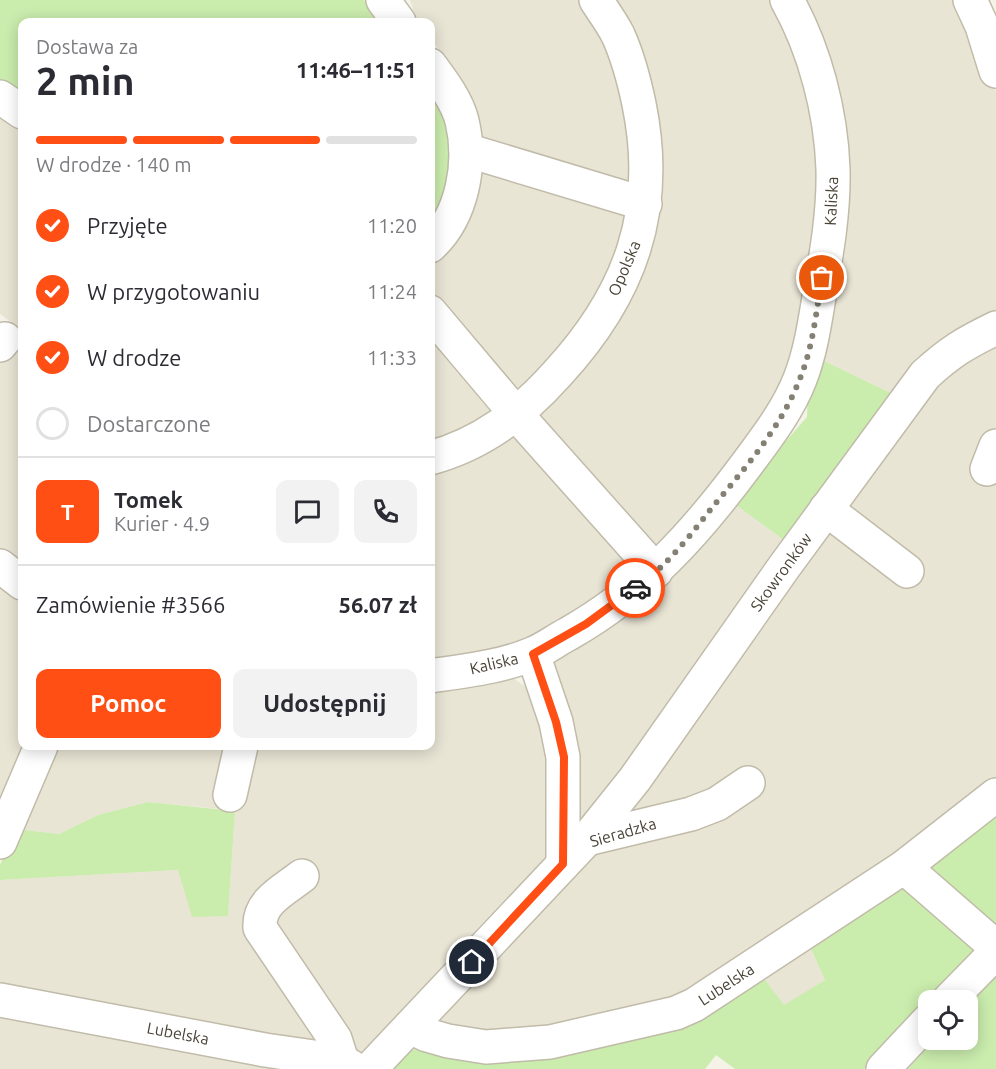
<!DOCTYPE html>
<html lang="pl">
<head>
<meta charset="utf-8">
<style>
  body { margin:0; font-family:Ubuntu,sans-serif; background:#f2f2f3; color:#2b2b33; height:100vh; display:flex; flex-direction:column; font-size:22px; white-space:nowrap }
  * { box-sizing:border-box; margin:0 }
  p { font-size:20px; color:#7c7c81 }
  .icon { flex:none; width:33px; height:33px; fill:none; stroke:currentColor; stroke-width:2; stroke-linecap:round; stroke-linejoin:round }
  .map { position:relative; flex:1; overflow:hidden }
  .side { position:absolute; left:18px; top:18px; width:417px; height:732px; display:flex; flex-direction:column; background:#fff; border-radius:12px; box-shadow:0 3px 15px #0003 }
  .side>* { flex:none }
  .tools { position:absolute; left:918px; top:990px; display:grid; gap:12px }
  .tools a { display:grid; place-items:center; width:60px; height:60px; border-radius:12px; background:#fff; box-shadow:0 3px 15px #0003; font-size:30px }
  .pin { position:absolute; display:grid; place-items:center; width:51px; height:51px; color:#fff; margin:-26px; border:3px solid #fff; border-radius:50%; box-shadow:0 2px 6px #0007 }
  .courier { position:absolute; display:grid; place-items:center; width:60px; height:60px; margin:-30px; border:4px solid #ff4f15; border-radius:50%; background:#fff; color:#222; box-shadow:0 2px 8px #0007 }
  .summary em { font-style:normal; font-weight:700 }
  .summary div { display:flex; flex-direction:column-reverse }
  .summary { display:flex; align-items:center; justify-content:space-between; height:102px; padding:0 18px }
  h1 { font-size:39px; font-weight:700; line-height:45px }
  .bar { display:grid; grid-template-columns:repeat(4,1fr); gap:9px 6px; align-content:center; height:72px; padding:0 18px }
  .bar i { height:8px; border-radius:4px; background:#e1e1e2 }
  .bar .selected { background:#ff4f15 }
  .bar p { grid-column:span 4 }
  .line { display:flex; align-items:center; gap:15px; padding:0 18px; border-top:2px solid #e1e1e2 }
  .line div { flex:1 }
  .round { display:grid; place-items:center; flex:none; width:63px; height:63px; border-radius:12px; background:#f2f2f3 }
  ol { padding:0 18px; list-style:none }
  li { display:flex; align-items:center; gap:18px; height:66px }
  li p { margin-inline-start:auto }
  li .icon { padding:6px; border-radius:50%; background:#ff4f15; color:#fff; stroke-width:4 }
  li:last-child { color:#7c7c81 }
  li i { width:33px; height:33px; border:3px solid #e1e1e2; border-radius:50% }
  .primary-button { display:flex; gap:12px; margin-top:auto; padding:12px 18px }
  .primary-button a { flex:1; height:69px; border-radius:12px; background:#ff4f15; color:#fff; font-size:24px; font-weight:700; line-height:69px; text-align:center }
  .primary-button a+a { background:#f2f2f3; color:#2b2b33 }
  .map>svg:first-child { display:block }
</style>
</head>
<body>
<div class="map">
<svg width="996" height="1069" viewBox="0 0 996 1069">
  <rect width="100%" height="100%" fill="#f5f2e8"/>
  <g fill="#e9e5d5">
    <polygon points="410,0 584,0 612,45 628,116 635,189 486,150 448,62 431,39 430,22 417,22"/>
    <polygon points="609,0 779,0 815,100 821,225 783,394 645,570 519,644 431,663 430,467 588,351 660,157 659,118 645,66"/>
    <polygon points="800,0 964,0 976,27 996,92 996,321 899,397 822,360 835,239"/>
    <polygon points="0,115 22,129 22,330 0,314"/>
    <polygon points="482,165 631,204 619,268 535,387 431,450 431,268 457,237"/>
    <polygon points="996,334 996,427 980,468 996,467 996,786 692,1000 488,1040 434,1026 435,1009 587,851 717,796 614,827 908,405"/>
    <polygon points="22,349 22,574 0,558 0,363 17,350"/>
    <polygon points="729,500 792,546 580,840 552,664 562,651"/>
    <polygon points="0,582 22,598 22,746 32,746 0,821"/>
    <polygon points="512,677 535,694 557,824 546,868 367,1054 329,1050 0,993 0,880 179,870 228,916 235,811 249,746 430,746 431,685"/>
    <polygon points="50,746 234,746 221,809 148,802 98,815 59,834 16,829"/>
    <polygon points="806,938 825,980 784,1006 758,970"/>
    <polygon points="0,1012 332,1069 0,1069"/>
  </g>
  <g fill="#caecad">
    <polygon points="0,0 364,0 382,22 22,22 22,102 0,87"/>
    <polygon points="430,88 446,113 451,139 448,193 430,226"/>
    <polygon points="822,360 899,397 792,546 729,500 771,443 786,441 807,417 808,390"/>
    <polygon points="148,802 235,811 228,916 192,917 178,870 0,880 0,865 16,829 59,834 98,815"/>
    <polygon points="996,811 996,932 927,870"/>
    <polygon points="908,886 968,932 977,955 942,1000 928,1000 928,1014 875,1069 735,1069 716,1055 705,1069 385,1069 408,1050 422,1049 436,1051 448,1058 461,1059 552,1047 758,970 784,1005 825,980 806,938 881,890"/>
    <polygon points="996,974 996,1069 908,1069 934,1040 968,1040 968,1004"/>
  </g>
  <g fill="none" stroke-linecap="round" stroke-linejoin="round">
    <g stroke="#c1bba9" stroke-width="36">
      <g id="minor">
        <polyline points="383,0 399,22"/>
        <polyline points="970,0 982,26 996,71"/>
        <path d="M430,65C442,81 457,101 462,121C472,162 463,216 430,246"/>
        <polyline points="0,97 22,112"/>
        <polyline points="466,150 645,204"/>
        <polyline points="430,312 517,415 656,571"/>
        <polyline points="0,345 5,339"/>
        <path d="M430,458C482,444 522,413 557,374C630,295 661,211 639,104C634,80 628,57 618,35C612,23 603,11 596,0"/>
        <polyline points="987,469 996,446"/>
        <polyline points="826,509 907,571"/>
        <polyline points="0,566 22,583"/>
        <polyline points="533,654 556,722 563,757 563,864"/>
        <path d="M430,676C464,671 501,667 532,654C545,649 556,640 568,634C645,590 695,534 747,464C767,437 788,410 800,379C811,351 815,321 820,291C827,251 834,210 833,169C831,112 815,50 787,0"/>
        <polyline points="230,795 241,746"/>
        <polyline points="587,839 691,814 717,804 748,783"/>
        <polyline points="0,842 41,746"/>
        <polyline points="904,867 996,947"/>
        <path d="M302,876C284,890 258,902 260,928L335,1039L342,1061"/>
        <polyline points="0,1000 265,1050 342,1061 355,1069"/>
        <polyline points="949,1000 996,952"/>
        <polyline points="410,1027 427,1035 448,1041 486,1047 550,1042 676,1013 694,1005 904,867 996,795"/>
        <path d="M370,1069L587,839L635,779L784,567L925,375C950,352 965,343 996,328"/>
        <polyline points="883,1069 928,1021"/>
      </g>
    </g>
    <use href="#minor" stroke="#fff" stroke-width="33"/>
  </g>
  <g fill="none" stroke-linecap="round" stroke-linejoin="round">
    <path stroke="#858074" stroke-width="6" stroke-dasharray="0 10.8" d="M635,588C665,568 689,537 711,509C744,469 780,429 799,381C813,348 816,312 822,278"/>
    <polyline stroke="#ff4f15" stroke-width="8" points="472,962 563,864 564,757 556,722 533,654 586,624 635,588"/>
  </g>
  <g text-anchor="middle" stroke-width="4.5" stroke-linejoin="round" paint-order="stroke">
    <g font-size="16" fill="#494336" stroke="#fff">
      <text transform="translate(831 201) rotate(-87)" y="6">Kaliska</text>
      <text transform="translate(624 268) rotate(-67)" y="6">Opolska</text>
      <text transform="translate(781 572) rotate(-54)" y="6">Skowronków</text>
      <text transform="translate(494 663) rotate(-13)" y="6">Kaliska</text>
      <text transform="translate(623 832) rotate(-16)" y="6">Sieradzka</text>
      <text transform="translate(726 984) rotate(-33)" y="6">Lubelska</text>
      <text transform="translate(178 1033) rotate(11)" y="6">Lubelska</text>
    </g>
  </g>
</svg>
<div class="tools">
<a><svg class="icon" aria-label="locate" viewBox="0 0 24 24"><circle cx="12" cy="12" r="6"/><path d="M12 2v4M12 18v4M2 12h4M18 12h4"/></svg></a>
</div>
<div class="pin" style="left:822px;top:278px;background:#ea580c"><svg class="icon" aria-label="bag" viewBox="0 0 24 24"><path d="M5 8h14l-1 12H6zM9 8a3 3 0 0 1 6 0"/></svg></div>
<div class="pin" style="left:472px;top:962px;background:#1f2937"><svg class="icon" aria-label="home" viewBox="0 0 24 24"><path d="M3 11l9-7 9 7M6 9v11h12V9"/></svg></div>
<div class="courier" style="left:635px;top:588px"><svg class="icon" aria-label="car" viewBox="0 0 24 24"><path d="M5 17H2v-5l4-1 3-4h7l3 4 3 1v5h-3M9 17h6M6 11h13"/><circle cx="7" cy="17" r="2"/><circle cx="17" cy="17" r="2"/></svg></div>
<section class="side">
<div class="summary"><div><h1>2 min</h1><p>Dostawa za</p></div><em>11:46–11:51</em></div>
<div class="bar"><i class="selected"></i><i class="selected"></i><i class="selected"></i><i></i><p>W drodze · 140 m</p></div>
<ol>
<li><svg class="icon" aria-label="check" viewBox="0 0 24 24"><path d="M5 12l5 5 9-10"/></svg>Przyjęte<p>11:20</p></li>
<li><svg class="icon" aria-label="check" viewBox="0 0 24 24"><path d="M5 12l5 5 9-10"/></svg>W przygotowaniu<p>11:24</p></li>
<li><svg class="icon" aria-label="check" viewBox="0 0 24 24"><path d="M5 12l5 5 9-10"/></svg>W drodze<p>11:33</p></li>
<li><i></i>Dostarczone</li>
</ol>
<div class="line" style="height:108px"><b class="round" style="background:#ff4f15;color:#fff">T</b><div><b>Tomek</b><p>Kurier · 4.9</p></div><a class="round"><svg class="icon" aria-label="chat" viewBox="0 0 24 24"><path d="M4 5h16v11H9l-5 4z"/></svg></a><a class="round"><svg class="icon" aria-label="phone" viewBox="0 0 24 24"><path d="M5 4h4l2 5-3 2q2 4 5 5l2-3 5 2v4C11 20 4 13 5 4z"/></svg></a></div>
<div class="line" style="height:78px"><div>Zamówienie #3566</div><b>56.07 zł</b></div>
<div class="primary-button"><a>Pomoc</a><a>Udostępnij</a></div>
</section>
</div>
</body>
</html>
